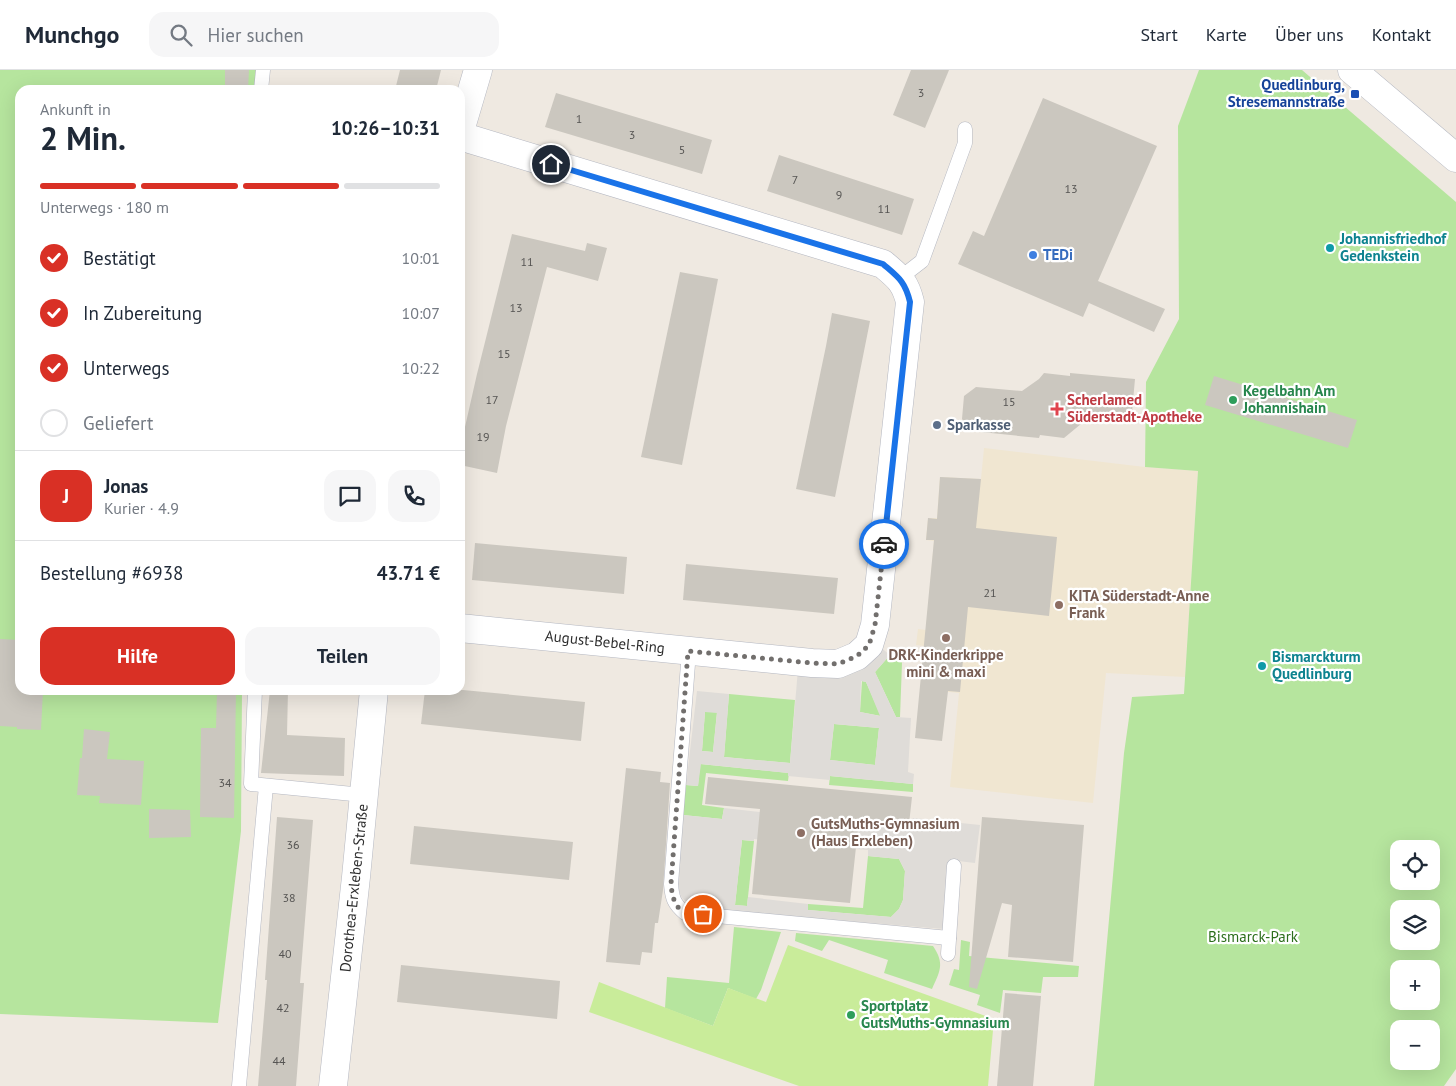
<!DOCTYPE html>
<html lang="de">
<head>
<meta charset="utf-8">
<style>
  body { margin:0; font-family:"PT Sans",sans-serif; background:#f6f6f7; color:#1f2937; height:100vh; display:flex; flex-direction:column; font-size:19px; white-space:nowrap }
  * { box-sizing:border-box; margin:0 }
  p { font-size:16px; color:#747a83 }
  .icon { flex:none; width:28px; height:28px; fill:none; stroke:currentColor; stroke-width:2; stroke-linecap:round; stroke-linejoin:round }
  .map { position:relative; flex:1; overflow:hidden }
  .drawer { position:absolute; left:15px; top:15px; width:450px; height:610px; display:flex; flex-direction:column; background:#fff; border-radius:15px; box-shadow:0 5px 20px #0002 }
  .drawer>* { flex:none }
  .buttons { position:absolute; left:1390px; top:770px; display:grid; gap:10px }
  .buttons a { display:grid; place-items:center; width:50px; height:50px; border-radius:10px; background:#fff; box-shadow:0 5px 20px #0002; font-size:25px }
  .pin { position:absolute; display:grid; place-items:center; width:42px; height:42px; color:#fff; margin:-21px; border:2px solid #fff; border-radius:50%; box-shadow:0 1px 5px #0007 }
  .courier { position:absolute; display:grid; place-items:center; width:50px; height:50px; margin:-25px; border:4px solid #1a73e8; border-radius:50%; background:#fff; color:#222; box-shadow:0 1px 6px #0007 }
  .headline em { font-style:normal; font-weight:800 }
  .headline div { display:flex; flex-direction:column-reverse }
  .headline { display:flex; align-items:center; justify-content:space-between; height:85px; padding:0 25px }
  h1 { font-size:32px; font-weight:800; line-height:38px }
  .bar { display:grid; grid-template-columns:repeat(4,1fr); gap:8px 5px; align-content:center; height:60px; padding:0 25px }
  .bar i { height:6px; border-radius:4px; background:#e0e1e3 }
  .bar .on { background:#d93025 }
  .bar p { grid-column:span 4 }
  .line { display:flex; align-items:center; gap:12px; padding:0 25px; border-top:1px solid #e0e1e3 }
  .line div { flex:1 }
  .round { display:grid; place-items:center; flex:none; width:52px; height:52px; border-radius:15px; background:#f6f6f7 }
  ol { padding:0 25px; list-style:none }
  li { display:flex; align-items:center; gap:15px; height:55px }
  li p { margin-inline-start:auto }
  li .icon { padding:5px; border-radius:50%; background:#d93025; color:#fff; stroke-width:4 }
  li:last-child { color:#747a83 }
  li i { width:28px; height:28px; border:2px solid #e0e1e3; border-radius:50% }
  .action { display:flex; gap:10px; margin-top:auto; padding:10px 25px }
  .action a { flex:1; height:58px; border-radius:15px; background:#d93025; color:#fff; font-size:20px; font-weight:800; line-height:58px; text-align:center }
  .action a+a { background:#f6f6f7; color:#1f2937 }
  header { display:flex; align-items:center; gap:30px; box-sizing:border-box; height:70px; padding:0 25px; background:#fff; border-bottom:1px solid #e0e1e3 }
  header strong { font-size:24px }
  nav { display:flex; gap:28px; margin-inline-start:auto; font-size:18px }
  .search { width:350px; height:45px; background:#f6f6f7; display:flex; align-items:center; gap:12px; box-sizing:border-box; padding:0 18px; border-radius:15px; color:#747a83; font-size:19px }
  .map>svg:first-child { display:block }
</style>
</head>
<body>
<header>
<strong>Munchgo</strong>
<div class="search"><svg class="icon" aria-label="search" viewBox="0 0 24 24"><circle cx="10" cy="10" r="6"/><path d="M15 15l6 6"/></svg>Hier suchen</div>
<nav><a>Start</a><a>Karte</a><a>Über uns</a><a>Kontakt</a></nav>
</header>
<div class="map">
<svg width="1456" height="1016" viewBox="0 0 1456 1016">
  <rect width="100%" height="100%" fill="#efe9e1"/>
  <polygon fill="#f0e6d1" points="984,378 1145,397 1198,401 1185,607 1106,603 1093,733 950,717 959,623 921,619 924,576 916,575 918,559 926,560 934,471 926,470 928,448 937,448 940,407 981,409"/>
  <g fill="#b6e59e" fill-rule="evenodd">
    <polygon points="0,0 256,0 255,20 20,20 20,620 242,620 241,761 218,953 0,944"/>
    <path d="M1199,0H1302L1456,132V999L1444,1016H1094L1124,683L1132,627L1184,624L1198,401L1145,397L1146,312L1179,249L1178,56ZM1399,779H1431V811H1399ZM1399,839H1431V871H1399ZM1399,899H1431V931H1399ZM1399,959H1431V991H1399Z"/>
    <polygon points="890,585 897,586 902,593 900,647 896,647 875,602"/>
    <polygon points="862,611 866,612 881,646 860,642"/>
    <polygon points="729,624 795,630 790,693 724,687"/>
    <polygon points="705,642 717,642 713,682 702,681"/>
    <polygon points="834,654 879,658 875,695 830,690"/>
    <polygon points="700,694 789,703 788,711 706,703 702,735 724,738 722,749 683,745 686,715 698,716"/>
    <polygon points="830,706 913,714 913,722 829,715"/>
    <polygon points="742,770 754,771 747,836 735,835"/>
    <polygon points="868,786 899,789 905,801 903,830 899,839 891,847 808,840 808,834 863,838"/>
    <polygon points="734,857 781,862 761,920 756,929 728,918 713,956 665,938 667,907 729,913"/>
    <path d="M796,863L933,876C945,894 940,901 932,919L884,903L888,890L829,870L822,881L795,871Z"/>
    <polygon points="961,870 970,872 969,886 1079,896 1078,907 1043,907 1041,923 1003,920 1000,943 977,935 980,925 949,915 954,899 959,900"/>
  </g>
  <polygon fill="#c9ec9a" points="788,875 994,949 988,1016 799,1016 589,942 599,912 713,956 728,918 766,932"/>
  <g fill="#dfdcd8" fill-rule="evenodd">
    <path d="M880,577L890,585L875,602L896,647L911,648L908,702L914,704L913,714L830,706V710L788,706V703L701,694L698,716L686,715L697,621L729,624L724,687L790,693L798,599ZM861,611L866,612L880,646L860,642ZM705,642L717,643L713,682L702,681ZM834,654L879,658L875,695L830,690Z"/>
    <polygon points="724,738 785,745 782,772 754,769 754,771 742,770 735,835 747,836 748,827 808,834 808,840 891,847 899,839 903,830 905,801 899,789 868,786 868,780 818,776 821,749 911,757 913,748 980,755 975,793 950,790 944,859 702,839 690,835 682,828 676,815 683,745 722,749"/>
  </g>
  <g fill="#cbc7bf">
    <polygon points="225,0 249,0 248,20 225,20"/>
    <polygon points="400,0 441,0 436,20 395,20"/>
    <polygon points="911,0 949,0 925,58 893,45"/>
    <polygon points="556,23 712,70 702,104 545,57"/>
    <polygon points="1043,28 1157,76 1098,211 1165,239 1154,262 1089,233 1083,247 958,194 973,161 984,166"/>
    <polygon points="779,85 914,129 902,165 767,121"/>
    <polygon points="512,164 585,181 587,173 607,178 598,211 547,197 506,356 497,403 460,395 460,379 477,304"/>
    <polygon points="680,202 718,209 682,395 641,387"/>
    <polygon points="832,243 870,251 835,427 796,419 826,276"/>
    <polygon points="1044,303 1070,306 1070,303 1135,309 1131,353 1087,349 1064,368 1040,365 1039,368 971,361 962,349 964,326 976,317 1022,321 1039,309"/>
    <polygon points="1214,306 1357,350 1348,378 1205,335"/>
    <polygon points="940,407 981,409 976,458 1057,467 1049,546 968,537 960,622 948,621 942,671 915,668 934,470 926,470 928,448 937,449"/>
    <polygon points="475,473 627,487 624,524 472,510"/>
    <polygon points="686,494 838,508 834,544 683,530"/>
    <polygon points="0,569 20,570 20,620 43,620 41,660 17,659 17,657 0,656"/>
    <polygon points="217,620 236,620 234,748 200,747 201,658 216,658"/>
    <polygon points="270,620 288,620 287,665 345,668 344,706 261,703"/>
    <polygon points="425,620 463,620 585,632 581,671 421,654"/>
    <polygon points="84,659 110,662 107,689 144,691 141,735 99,733 100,726 77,725 80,688 82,688"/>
    <polygon points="626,698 661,702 660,712 670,713 663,820 658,853 655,853 652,883 642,882 640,895 606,892"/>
    <polygon points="708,707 912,727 909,754 859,749 850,833 752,824 760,739 705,734"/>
    <polygon points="149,739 190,740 191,767 149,768"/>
    <polygon points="277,747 313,750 300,913 304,913 296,1016 258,1016 267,910 265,910"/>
    <polygon points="982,747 1084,755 1073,892 1008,887 1012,835 1002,833 977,919 969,917"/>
    <polygon points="414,756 573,772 569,810 410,794"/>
    <polygon points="401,895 560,911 557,949 397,932"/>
    <polygon points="1005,923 1041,926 1033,1016 997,1016"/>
  </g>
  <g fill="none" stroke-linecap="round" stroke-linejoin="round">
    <g stroke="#b4b7c1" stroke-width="15">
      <g id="lane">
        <polyline points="261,20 263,0"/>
        <polyline points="900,208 922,191 965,73 965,59"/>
        <path d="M689,581L671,814C672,828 674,834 685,843L949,868"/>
        <polyline points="255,620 251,714 363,725"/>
        <polyline points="948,884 954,796"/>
        <polyline points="239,1016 266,716"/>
      </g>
    </g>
    <g stroke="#b4b7c1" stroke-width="29">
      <g id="street">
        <polyline points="1352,0 1456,88"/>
        <polyline points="460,61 478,0"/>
        <path d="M460,66L883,194C898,207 905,211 910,232L875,555L869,575L857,586L838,594L812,593L460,558"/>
        <polyline points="333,1016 356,807 374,620"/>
      </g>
    </g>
    <use href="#lane" stroke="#fff" stroke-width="14"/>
    <use href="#street" stroke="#fff" stroke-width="28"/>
  </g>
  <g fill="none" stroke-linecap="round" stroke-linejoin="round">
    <path stroke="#726f6d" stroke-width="5" stroke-dasharray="0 9" d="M703,844C698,844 690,845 686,843C674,838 672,825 671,814L688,581L812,593L838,594L857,586L869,575L875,555L884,474"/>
    <path stroke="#1a73e8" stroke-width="6" d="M551,94L883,194C898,207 905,211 910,232L884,474"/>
  </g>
  <rect fill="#1a4fb4" stroke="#fff" stroke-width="2" x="1350" y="19" width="10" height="10" rx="2.5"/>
  <g fill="#0f9aa8" stroke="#fff" stroke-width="2">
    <circle cx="1330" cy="178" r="5"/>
    <circle cx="1262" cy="596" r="5"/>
  </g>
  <circle fill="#3f7fe0" stroke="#fff" stroke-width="2" cx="1033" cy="185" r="5"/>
  <g fill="#2e9e5b" stroke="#fff" stroke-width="2">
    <circle cx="1233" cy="330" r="5"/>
    <circle cx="851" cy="945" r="5"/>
  </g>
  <path fill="#e0444e" stroke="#fff" stroke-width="2" d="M1054.5 331.5h5v5h5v5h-5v5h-5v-5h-5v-5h5z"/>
  <circle fill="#5c6f8a" stroke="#fff" stroke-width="2" cx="937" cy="355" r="5"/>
  <g fill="#8d6e63" stroke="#fff" stroke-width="2">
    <circle cx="1059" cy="535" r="5"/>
    <circle cx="946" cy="568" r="5"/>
    <circle cx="801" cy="763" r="5"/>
  </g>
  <g text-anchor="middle" stroke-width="4.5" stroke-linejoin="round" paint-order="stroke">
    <g font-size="12" fill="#555452">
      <text x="921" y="27">3</text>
      <text x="579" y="53">1</text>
      <text x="632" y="69">3</text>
      <text x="682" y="84">5</text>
      <text x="795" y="114">7</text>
      <text x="1071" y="123">13</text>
      <text x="839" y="129">9</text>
      <text x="884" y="143">11</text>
      <text x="527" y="196">11</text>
      <text x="516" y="242">13</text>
      <text x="504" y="288">15</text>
      <text x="492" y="334">17</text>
      <text x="1009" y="336">15</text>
      <text x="483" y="371">19</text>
      <text x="990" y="527">21</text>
      <text x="225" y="717">34</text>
      <text x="293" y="779">36</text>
      <text x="289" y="832">38</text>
      <text x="285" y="888">40</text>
      <text x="283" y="942">42</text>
      <text x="279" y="995">44</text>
    </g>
    <g font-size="15" font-weight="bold" fill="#164399" stroke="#fff" text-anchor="end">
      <text x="1345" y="20">Quedlinburg,<tspan x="1345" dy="17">Stresemannstraße</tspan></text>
    </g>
    <g font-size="15" font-weight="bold" fill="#0d838f" stroke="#fff" text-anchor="start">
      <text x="1340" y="174">Johannisfriedhof<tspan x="1340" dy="17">Gedenkstein</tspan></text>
      <text x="1272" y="592">Bismarckturm<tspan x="1272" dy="17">Quedlinburg</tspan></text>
    </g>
    <g font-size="15" font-weight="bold" fill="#366cbe" stroke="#fff" text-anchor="start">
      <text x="1043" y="190">TEDi</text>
    </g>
    <g font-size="15" font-weight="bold" fill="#27864d" stroke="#fff" text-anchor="start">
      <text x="1243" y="326">Kegelbahn Am<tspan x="1243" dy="17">Johannishain</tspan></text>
      <text x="861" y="941">Sportplatz<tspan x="861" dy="17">GutsMuths-Gymnasium</tspan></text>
    </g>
    <g font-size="15" font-weight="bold" fill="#be3a42" stroke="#fff" text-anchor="start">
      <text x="1067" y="335">Scherlamed<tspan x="1067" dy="17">Süderstadt-Apotheke</tspan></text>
    </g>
    <g font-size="15" font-weight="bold" fill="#4e5e75" stroke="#fff" text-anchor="start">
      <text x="947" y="360">Sparkasse</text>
    </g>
    <g font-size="15" font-weight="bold" fill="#785e54" stroke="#fff" text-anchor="start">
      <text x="1069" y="531">KITA Süderstadt-Anne<tspan x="1069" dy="17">Frank</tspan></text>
      <text x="946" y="590" text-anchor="middle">DRK-Kinderkrippe<tspan x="946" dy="17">mini &amp; maxi</tspan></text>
      <text x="811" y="759">GutsMuths-Gymnasium<tspan x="811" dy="17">(Haus Erxleben)</tspan></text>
    </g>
    <g font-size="15" fill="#2e2e2e" stroke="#fff">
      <text transform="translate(605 572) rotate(6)" y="5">August-Bebel-Ring</text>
      <text transform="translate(354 818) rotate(-84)" y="5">Dorothea-Erxleben-Straße</text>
    </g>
    <g font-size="15" fill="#2c6e1b" stroke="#fff">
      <text x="1253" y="872">Bismarck-Park</text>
    </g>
  </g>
</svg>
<div class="buttons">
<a><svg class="icon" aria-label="locate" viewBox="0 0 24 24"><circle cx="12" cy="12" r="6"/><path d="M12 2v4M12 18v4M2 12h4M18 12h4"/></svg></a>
<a><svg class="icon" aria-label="layers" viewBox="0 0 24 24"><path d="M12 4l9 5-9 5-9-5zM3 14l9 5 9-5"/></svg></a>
<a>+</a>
<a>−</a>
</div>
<div class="pin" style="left:703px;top:844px;background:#ea580c"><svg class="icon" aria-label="bag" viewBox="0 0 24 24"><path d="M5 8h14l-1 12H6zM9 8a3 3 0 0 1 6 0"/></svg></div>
<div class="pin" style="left:551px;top:94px;background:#1f2937"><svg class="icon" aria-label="home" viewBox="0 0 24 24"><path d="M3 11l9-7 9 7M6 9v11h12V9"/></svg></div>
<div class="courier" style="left:884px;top:474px"><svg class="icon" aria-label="car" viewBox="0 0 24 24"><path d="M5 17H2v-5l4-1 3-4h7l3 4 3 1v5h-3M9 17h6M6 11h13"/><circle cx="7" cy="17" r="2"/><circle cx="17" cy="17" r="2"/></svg></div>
<section class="drawer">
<div class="headline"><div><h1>2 Min.</h1><p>Ankunft in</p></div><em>10:26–10:31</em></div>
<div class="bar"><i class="on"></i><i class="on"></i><i class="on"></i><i></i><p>Unterwegs · 180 m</p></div>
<ol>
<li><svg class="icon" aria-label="check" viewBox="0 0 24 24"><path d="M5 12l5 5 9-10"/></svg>Bestätigt<p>10:01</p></li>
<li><svg class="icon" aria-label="check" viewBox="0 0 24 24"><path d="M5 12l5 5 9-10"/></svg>In Zubereitung<p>10:07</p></li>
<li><svg class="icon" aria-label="check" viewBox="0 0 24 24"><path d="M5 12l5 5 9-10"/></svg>Unterwegs<p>10:22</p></li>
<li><i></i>Geliefert</li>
</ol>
<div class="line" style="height:90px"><b class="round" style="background:#d93025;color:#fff">J</b><div><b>Jonas</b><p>Kurier · 4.9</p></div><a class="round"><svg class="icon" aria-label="chat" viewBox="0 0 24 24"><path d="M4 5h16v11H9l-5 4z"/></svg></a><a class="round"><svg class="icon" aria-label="phone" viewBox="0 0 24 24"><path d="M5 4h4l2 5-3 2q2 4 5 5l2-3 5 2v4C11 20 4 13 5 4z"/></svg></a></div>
<div class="line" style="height:65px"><div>Bestellung #6938</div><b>43.71 €</b></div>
<div class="action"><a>Hilfe</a><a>Teilen</a></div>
</section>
</div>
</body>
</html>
